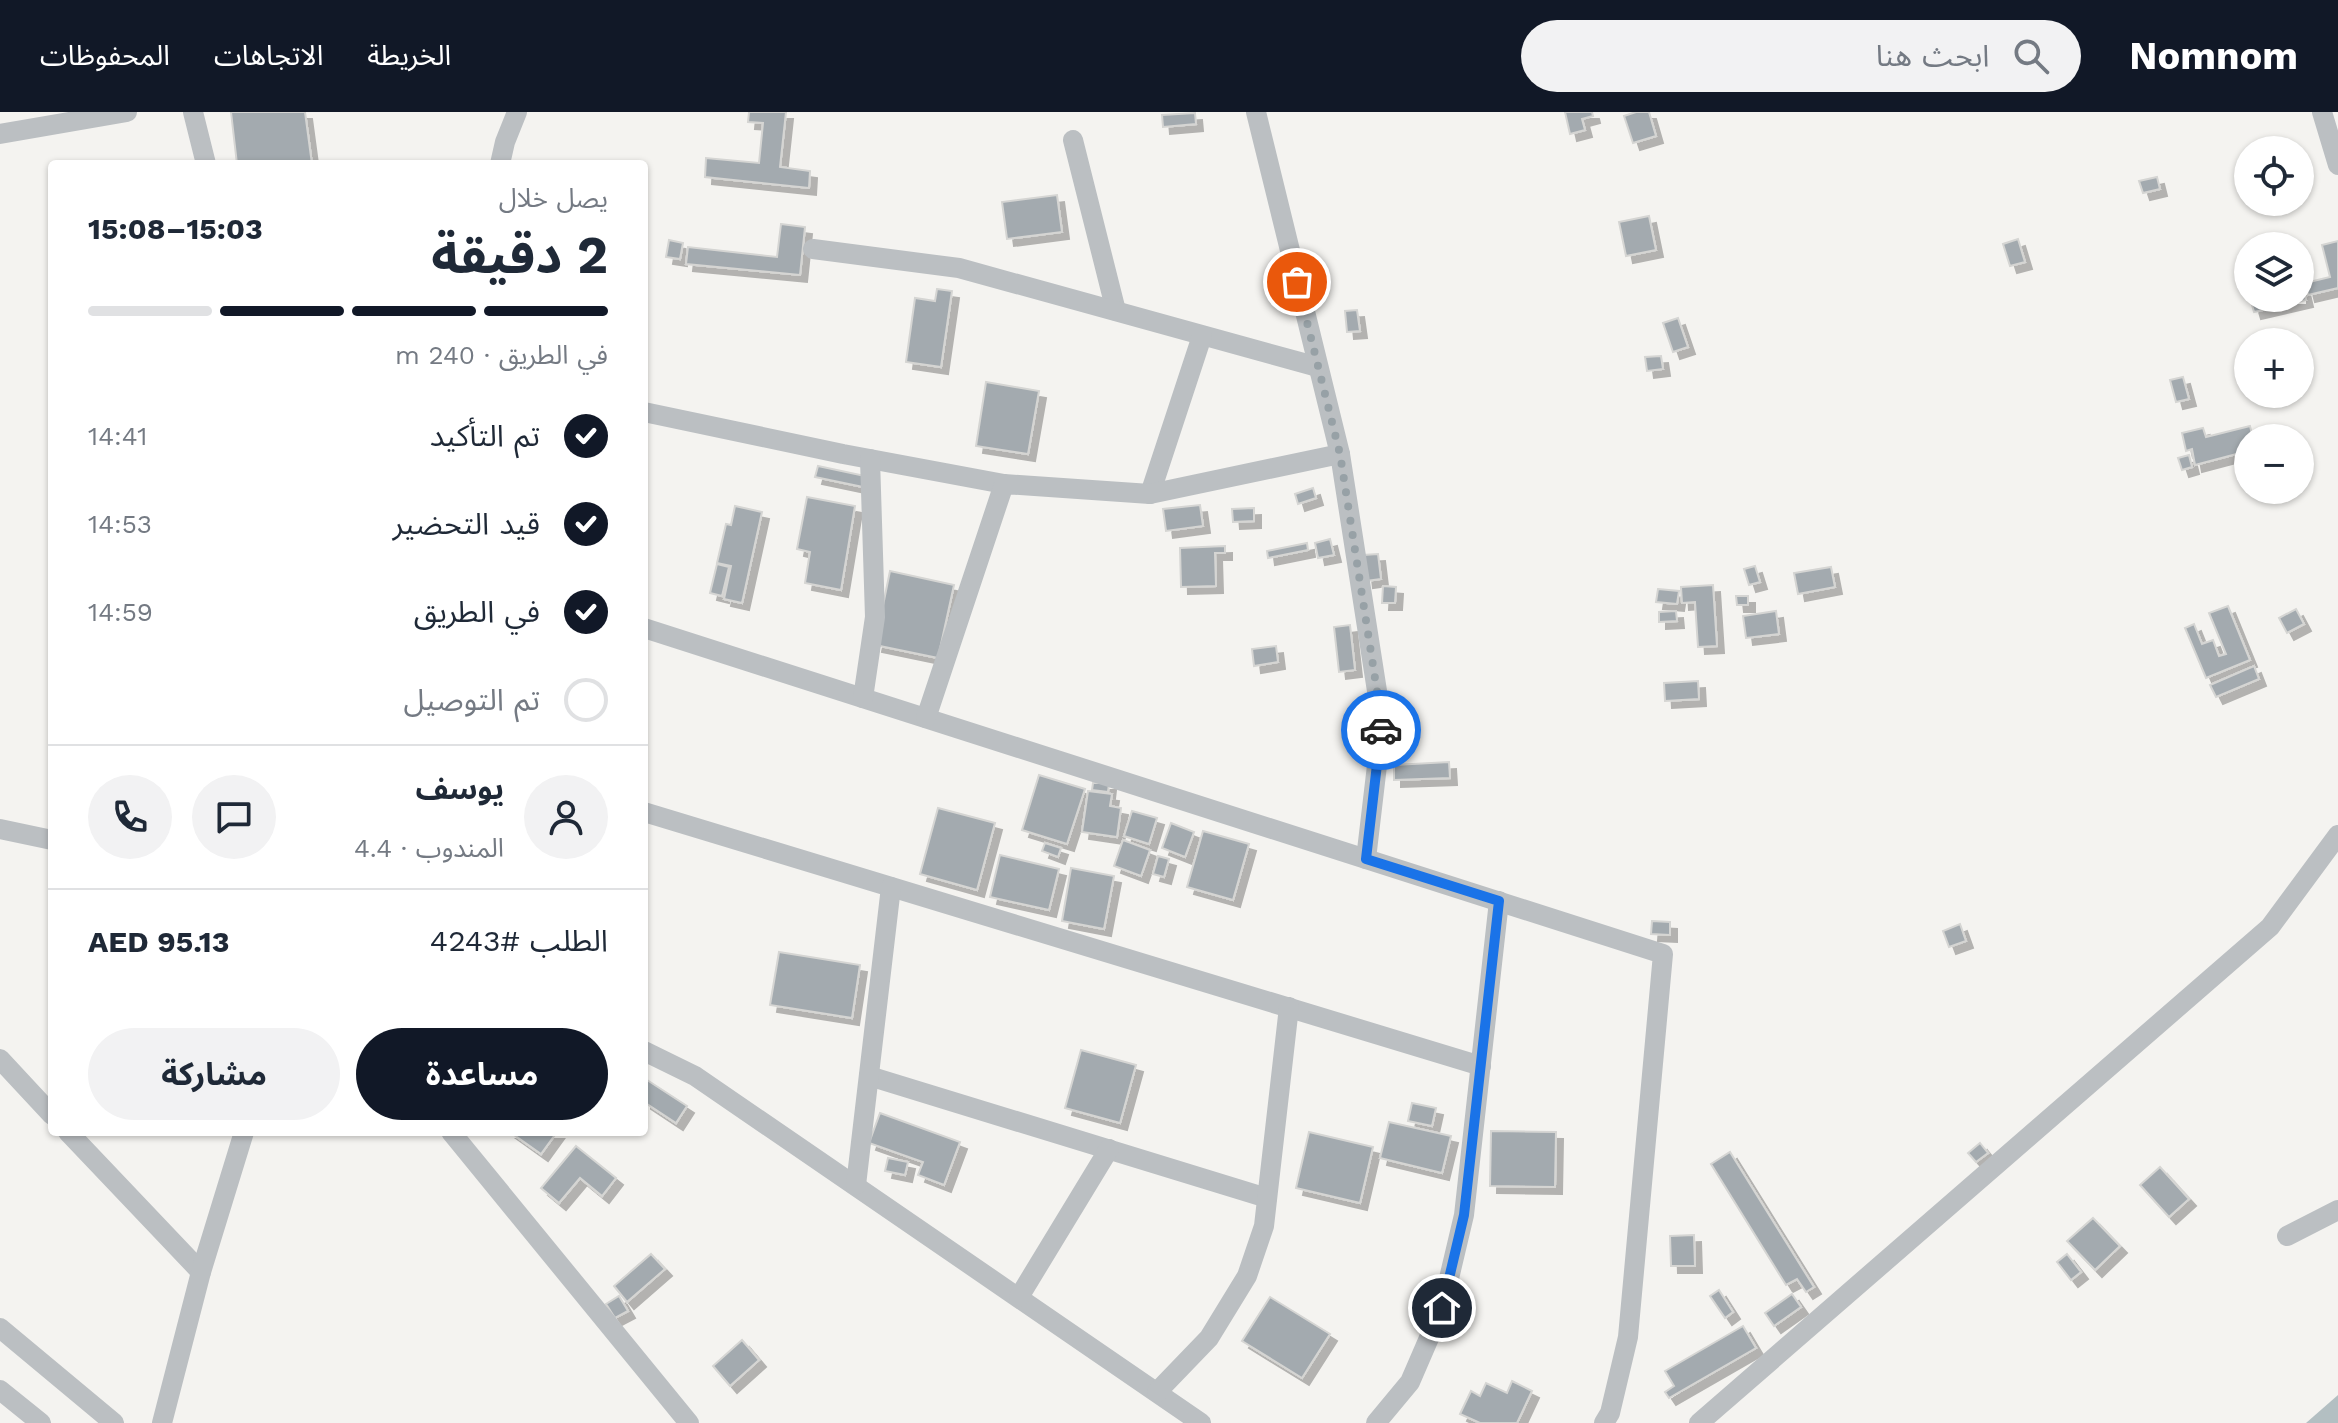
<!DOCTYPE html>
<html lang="ar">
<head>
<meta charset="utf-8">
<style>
  body { margin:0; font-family:"Work Sans","Noto Sans Arabic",sans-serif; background:#f2f2f3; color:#1f2937; direction:rtl; height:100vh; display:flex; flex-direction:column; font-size:30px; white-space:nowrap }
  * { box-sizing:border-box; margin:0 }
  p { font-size:26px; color:#747a83 }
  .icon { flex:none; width:44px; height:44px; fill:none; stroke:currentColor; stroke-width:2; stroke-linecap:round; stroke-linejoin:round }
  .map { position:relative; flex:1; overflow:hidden; direction:ltr }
  .side { position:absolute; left:48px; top:48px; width:600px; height:976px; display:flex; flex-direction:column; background:#fff; border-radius:8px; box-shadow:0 2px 6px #0004; direction:rtl }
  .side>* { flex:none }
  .buttons { position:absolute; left:2234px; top:24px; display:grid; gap:16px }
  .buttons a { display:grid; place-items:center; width:80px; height:80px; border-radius:50%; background:#fff; box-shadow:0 2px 6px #0004; font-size:40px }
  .pin { position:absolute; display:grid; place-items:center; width:68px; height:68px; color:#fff; margin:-34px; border:4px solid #fff; border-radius:50%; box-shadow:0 2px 8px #0007 }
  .courier { position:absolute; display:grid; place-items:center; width:80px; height:80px; margin:-40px; border:6px solid #1a73e8; border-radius:50%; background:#fff; color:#222; box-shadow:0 2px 10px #0007 }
  .headline em { font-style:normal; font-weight:700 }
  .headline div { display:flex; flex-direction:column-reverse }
  .headline { display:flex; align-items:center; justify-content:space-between; height:136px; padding:0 40px }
  h1 { font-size:52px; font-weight:700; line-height:60px }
  .bar { display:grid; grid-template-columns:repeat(4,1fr); gap:12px 8px; align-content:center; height:96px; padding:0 40px }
  .bar i { height:10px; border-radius:6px; background:#e0e1e3 }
  .bar .selected { background:#111827 }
  .bar p { grid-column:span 4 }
  .line { display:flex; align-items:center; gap:20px; padding:0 40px; border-top:2px solid #e0e1e3 }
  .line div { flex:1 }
  .round { display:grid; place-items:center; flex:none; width:84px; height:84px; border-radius:42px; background:#f2f2f3 }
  ol { padding:0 40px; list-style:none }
  li { display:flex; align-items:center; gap:24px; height:88px }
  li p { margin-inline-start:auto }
  li .icon { padding:8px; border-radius:50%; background:#111827; color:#fff; stroke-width:4 }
  li:last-child { color:#747a83 }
  li i { width:44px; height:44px; border:4px solid #e0e1e3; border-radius:50% }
  .cta { display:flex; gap:16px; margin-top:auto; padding:16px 40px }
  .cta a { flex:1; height:92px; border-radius:48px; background:#111827; color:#fff; font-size:32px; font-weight:700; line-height:92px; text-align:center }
  .cta a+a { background:#f2f2f3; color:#1f2937 }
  header { display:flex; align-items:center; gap:48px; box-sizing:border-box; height:112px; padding:0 40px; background:#111827; color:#fff }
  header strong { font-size:38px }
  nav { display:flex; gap:44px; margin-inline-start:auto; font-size:28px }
  .search { width:560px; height:72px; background:#f2f2f3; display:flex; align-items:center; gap:20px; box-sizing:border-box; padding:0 28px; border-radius:44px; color:#747a83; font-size:30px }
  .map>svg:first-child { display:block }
</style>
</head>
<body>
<header>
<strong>Nomnom</strong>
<div class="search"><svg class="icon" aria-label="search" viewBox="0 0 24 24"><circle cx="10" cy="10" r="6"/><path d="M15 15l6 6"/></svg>ابحث هنا</div>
<nav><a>الخريطة</a><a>الاتجاهات</a><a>المحفوظات</a></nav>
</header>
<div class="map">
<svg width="2338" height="1311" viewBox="0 0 2338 1311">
  <defs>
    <filter id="shadow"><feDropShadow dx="7" dy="7" stdDeviation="0" flood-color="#0004"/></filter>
  </defs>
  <rect width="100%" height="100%" fill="#f4f3f0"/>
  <polygon fill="#b3bfc2" points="2338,1283 2338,1311 2306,1311"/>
  <g fill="#a3aaaf" stroke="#d5d5d3" stroke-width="2" filter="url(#shadow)">
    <polygon points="231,0 305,0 312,52 237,52"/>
    <polygon points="749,0 786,0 780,55 810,59 809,76 705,65 706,46 759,51 763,11 748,10"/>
    <polygon points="1565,0 1592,0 1593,4 1582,7 1585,18 1570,22"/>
    <polygon points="1636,0 1649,0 1656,24 1633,31 1624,4"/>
    <polygon points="1195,1 1196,12 1163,15 1162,3"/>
    <polygon points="2157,65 2160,77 2143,81 2139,69"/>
    <polygon points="1057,83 1062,120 1007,127 1002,90"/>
    <polygon points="1649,104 1656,138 1626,144 1619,110"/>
    <polygon points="781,112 805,115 800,163 686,152 688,135 777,145"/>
    <polygon points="2018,127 2025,150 2010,154 2003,132"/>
    <polygon points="669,128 683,131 680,147 666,145"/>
    <polygon points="2338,129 2338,176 2308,183 2305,171 2330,165 2322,133"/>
    <polygon points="2300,163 2306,188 2254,200 2250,186 2300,186"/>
    <polygon points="937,177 952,179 941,255 906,250 915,186 935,189"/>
    <polygon points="1357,198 1360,219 1347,220 1345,199"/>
    <polygon points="1678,206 1688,235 1673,240 1663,211"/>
    <polygon points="1661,244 1663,257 1647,259 1645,245"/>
    <polygon points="2183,265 2189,287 2176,290 2170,268"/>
    <polygon points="986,270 1039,279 1028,342 976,334"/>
    <polygon points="2250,314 2253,326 2248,326 2248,339 2195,353 2192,337 2186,339 2182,321 2203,316 2206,325"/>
    <polygon points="2189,343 2192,355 2182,358 2178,346"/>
    <polygon points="818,354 865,364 863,375 815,365"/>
    <polygon points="1313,376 1316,386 1298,392 1295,382"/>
    <polygon points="807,385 855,394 841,478 805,471 810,440 797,437"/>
    <polygon points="1200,393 1203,414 1166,419 1163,397"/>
    <polygon points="735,394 762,400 742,491 724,487 731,454 717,451 726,412 731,413"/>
    <polygon points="1254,396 1254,409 1233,410 1232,397"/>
    <polygon points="1330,427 1334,443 1318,446 1315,431"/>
    <polygon points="1307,431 1308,438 1268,446 1267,439"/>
    <polygon points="1225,434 1225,441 1215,441 1216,474 1181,475 1180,436"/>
    <polygon points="1378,442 1381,467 1366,469 1363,443"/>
    <polygon points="717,452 729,455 722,484 710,481"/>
    <polygon points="1755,454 1760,470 1749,473 1744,457"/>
    <polygon points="1831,455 1835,475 1798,482 1794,461"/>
    <polygon points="890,459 954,473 938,546 875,533"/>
    <polygon points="1713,473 1717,534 1698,535 1695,490 1682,491 1681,475"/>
    <polygon points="1383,474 1396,475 1395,491 1382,491"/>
    <polygon points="1658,477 1679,479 1677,492 1656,490"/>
    <polygon points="1736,484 1748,484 1748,493 1737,493"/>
    <polygon points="2228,494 2250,548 2206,566 2185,516 2194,512 2202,532 2213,528 2219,544 2226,542 2209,501"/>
    <polygon points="2296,497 2304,512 2287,521 2279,506"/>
    <polygon points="1676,499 1677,509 1659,510 1659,500"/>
    <polygon points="1776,499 1779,522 1746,526 1743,504"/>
    <polygon points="1350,513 1355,558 1339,560 1334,515"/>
    <polygon points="1276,534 1278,550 1254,554 1252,537"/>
    <polygon points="2254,554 2259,567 2216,585 2210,573"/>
    <polygon points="1698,569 1699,587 1665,589 1664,571"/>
    <polygon points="1449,650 1450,666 1394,668 1394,653"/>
    <polygon points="1039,663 1085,677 1067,732 1022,718"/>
    <polygon points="1093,671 1109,671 1108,680 1092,678"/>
    <polygon points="1088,679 1112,682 1110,694 1121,696 1117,725 1082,720"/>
    <polygon points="938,696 995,711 977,778 920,762"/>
    <polygon points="1132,699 1157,706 1149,732 1124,724"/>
    <polygon points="1171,711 1194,720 1185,745 1162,736"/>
    <polygon points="1203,719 1249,732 1233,788 1187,775"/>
    <polygon points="1123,728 1150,738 1141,764 1114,754"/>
    <polygon points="1045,731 1061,736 1058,745 1042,739"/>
    <polygon points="1000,743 1059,757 1049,798 990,785"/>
    <polygon points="1158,744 1169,747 1164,765 1153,762"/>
    <polygon points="1071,756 1114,764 1104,817 1062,809"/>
    <polygon points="1652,809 1670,810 1670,823 1651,822"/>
    <polygon points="1960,812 1966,829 1949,835 1943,819"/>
    <polygon points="779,840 860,853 852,906 770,893"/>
    <polygon points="1081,938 1136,953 1120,1011 1065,996"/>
    <polygon points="644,966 687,994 676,1011 644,990"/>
    <polygon points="1412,991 1436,996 1432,1014 1408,1009"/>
    <polygon points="880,1001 960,1030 944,1073 918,1063 923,1050 869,1031"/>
    <polygon points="1389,1010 1451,1024 1442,1061 1380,1046"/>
    <polygon points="1491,1019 1556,1020 1555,1075 1490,1074"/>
    <polygon points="510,1020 557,1020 541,1042"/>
    <polygon points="1309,1020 1373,1035 1360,1091 1296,1076"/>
    <polygon points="1980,1031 1988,1041 1976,1050 1968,1041"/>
    <polygon points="576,1034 616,1066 602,1084 580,1066 559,1091 541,1076"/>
    <polygon points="1730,1040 1814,1175 1806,1180 1797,1167 1786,1173 1711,1052"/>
    <polygon points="888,1046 908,1050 905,1063 885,1059"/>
    <polygon points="2160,1055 2189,1087 2169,1105 2140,1073"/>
    <polygon points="2093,1106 2120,1134 2095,1158 2067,1129"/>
    <polygon points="1694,1123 1695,1154 1671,1154 1670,1124"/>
    <polygon points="651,1142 665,1157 627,1190 614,1174"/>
    <polygon points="2067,1142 2081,1160 2071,1168 2057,1150"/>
    <polygon points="1719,1178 1733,1200 1725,1206 1710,1184"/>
    <polygon points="1792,1182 1801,1195 1774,1214 1765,1201"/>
    <polygon points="619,1184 628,1199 615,1206 606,1192"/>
    <polygon points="1270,1185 1330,1222 1302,1266 1242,1229"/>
    <polygon points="1743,1214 1756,1236 1669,1286 1665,1280 1674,1274 1665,1259"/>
    <polygon points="742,1228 759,1248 730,1274 713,1254"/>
    <polygon points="1512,1269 1532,1279 1517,1311 1480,1311 1460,1302 1471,1279 1480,1284 1486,1271 1507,1281"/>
  </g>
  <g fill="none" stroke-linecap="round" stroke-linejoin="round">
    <g stroke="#bbbfc2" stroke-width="20">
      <polyline points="193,0 206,52"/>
      <polyline points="1256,0 1340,342"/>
      <polyline points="2322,0 2338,53"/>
      <polyline points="0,22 127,0"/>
      <polyline points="1073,28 1116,199"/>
      <polyline points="500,52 505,30 517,0"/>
      <polyline points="813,137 959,156 1318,255"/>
      <polyline points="644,300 843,342 1004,372"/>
      <polyline points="1150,382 1202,224"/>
      <polyline points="644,516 1663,842 1628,1225 1610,1301 1604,1311"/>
      <polyline points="863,586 875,505 870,347"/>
      <polyline points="926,606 1004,372 1150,382 1340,342 1382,611 1366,747"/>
      <polyline points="644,700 1481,954"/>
      <polyline points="0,717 52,728"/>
      <polyline points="644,939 695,964 1201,1311"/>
      <polyline points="0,947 52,1003"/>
      <polyline points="869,964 1267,1086"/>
      <polyline points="68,1020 201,1160"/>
      <polyline points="451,1020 689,1311"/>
      <polyline points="856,1073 891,775"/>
      <polyline points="2287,1124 2338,1098"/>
      <polyline points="1019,1185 1109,1037"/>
      <polyline points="0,1216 114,1311"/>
      <polyline points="0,1278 41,1311"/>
      <polyline points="1157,1280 1209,1226 1247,1164 1264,1114 1289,895"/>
      <polyline points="162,1311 201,1160 244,1020"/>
      <polyline points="1376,1311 1410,1270 1442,1196 1464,1103 1499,789"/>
      <polyline points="1699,1311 2270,815 2338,723"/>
    </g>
  </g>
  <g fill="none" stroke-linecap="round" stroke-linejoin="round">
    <polyline stroke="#97a1a6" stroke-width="8" stroke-dasharray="0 14.4" points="1297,170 1340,342 1382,611 1381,618"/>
    <polyline stroke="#1a73e8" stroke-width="10" points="1381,618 1366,747 1499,789 1464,1103 1442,1196"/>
  </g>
</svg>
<div class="buttons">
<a><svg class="icon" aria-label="locate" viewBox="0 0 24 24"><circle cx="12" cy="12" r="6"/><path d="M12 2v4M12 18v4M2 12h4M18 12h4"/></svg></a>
<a><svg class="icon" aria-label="layers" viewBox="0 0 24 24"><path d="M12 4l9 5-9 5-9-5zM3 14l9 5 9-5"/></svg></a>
<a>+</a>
<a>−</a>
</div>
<div class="pin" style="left:1297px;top:170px;background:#ea580c"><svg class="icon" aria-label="bag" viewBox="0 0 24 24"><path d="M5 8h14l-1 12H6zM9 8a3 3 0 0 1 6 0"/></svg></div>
<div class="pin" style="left:1442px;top:1196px;background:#1f2937"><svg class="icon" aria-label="home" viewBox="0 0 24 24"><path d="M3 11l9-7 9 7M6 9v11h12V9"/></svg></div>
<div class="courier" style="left:1381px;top:618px"><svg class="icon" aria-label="car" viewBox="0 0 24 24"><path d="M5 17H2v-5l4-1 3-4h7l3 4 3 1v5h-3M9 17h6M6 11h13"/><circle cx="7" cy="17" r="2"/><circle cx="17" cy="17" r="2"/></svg></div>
<section class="side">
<div class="headline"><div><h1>2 دقيقة</h1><p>يصل خلال</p></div><em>15:03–15:08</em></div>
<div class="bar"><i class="selected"></i><i class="selected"></i><i class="selected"></i><i></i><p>في الطريق · 240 m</p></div>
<ol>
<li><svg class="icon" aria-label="check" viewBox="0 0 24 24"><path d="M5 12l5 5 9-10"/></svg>تم التأكيد<p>14:41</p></li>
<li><svg class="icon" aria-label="check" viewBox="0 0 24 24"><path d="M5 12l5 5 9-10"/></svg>قيد التحضير<p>14:53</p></li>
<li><svg class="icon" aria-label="check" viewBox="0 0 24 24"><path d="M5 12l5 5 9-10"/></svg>في الطريق<p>14:59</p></li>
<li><i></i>تم التوصيل</li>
</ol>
<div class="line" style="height:144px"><a class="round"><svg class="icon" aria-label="person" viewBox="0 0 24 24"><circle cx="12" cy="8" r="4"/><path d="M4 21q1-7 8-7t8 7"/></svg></a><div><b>يوسف</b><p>المندوب · 4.4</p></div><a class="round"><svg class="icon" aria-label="chat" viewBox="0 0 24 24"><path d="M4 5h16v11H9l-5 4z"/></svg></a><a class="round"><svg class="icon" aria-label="phone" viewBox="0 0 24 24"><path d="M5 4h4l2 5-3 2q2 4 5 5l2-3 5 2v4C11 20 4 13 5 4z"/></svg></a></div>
<div class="line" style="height:104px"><div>الطلب #4243</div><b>AED 95.13</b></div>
<div class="cta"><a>مساعدة</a><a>مشاركة</a></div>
</section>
</div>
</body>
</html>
